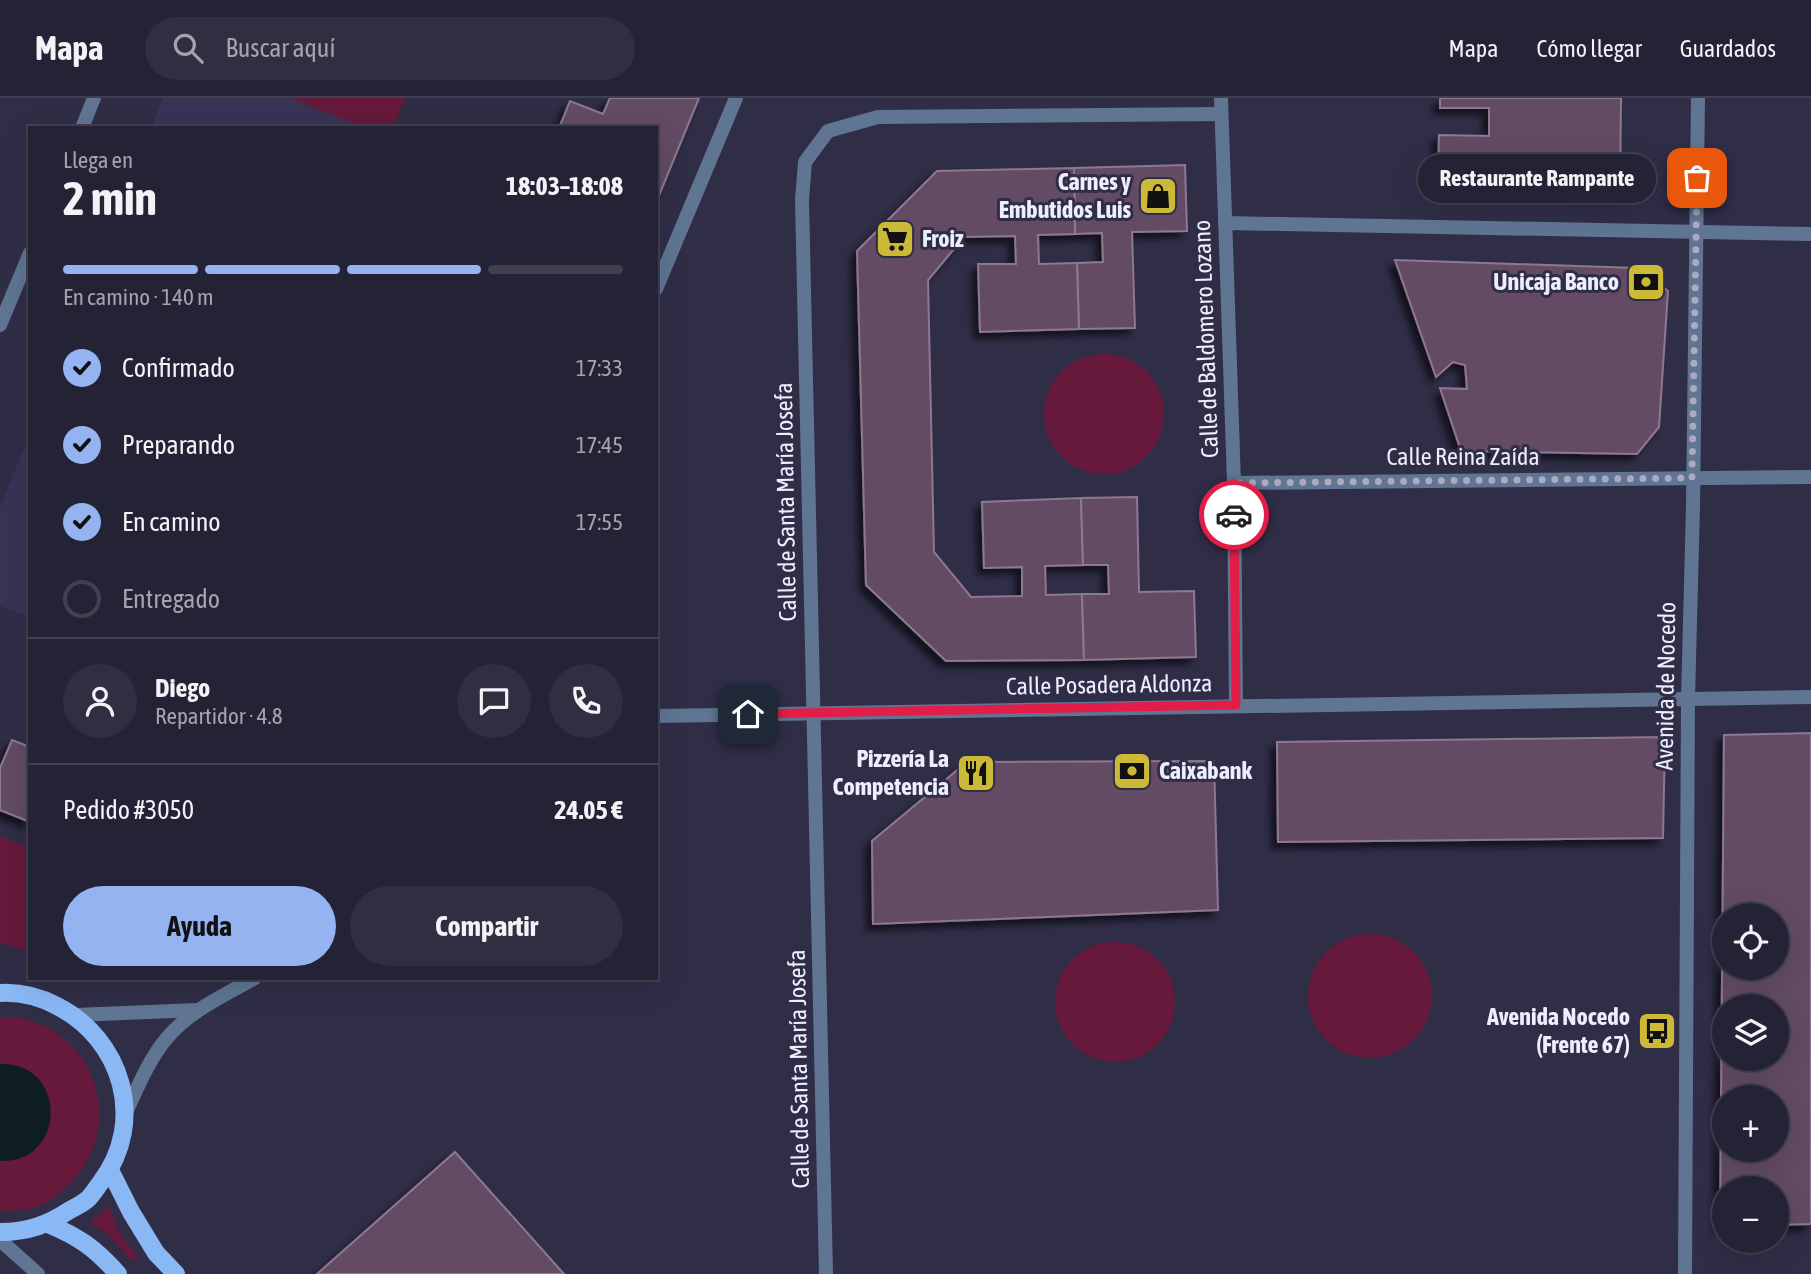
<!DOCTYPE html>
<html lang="es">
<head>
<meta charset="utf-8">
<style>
  body { margin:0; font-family:"Asap Condensed",sans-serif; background:#302f41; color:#f1f3f6; height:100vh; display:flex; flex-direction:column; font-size:26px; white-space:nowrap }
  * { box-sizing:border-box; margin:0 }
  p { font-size:23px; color:#a3a4ad }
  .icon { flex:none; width:38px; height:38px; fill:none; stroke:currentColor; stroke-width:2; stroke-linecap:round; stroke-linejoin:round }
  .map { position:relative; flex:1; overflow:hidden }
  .side { position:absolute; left:28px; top:28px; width:630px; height:854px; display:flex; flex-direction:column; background:#242235; border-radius:0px; box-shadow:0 7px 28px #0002,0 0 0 2px #413f50 }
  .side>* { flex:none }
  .fabs { position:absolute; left:1712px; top:805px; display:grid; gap:14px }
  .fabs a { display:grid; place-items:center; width:77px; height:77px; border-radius:50%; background:#242235; box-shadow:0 7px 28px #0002,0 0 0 2px #413f50; font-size:35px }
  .pin { position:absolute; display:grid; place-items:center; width:60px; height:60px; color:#fff; margin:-30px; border-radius:14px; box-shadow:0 4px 10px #0006 }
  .courier { position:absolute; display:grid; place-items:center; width:70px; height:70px; margin:-35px; border:5px solid #e11d48; border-radius:50%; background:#fff; color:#222; box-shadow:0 2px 9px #0007 }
  .bubble { position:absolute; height:49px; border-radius:24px; background:#242235; box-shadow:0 7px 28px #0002,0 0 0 2px #413f50; font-size:23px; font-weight:700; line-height:49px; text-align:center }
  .headline em { font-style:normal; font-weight:700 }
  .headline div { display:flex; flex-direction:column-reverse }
  .headline { display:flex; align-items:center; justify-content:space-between; height:119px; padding:0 35px }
  h1 { font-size:46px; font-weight:700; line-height:52px }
  .bar { display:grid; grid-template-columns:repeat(4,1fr); gap:10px 7px; align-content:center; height:84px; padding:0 35px }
  .bar i { height:9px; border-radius:5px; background:#413f50 }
  .bar .on { background:#95b2f1 }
  .bar p { grid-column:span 4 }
  .line { display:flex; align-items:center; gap:18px; padding:0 35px; border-top:2px solid #413f50 }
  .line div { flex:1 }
  .round { display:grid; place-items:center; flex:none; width:74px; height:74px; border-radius:37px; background:#302f41 }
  ol { padding:0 35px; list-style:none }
  li { display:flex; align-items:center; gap:21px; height:77px }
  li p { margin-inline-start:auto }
  li .icon { padding:7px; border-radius:50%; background:#95b2f1; color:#111; stroke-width:4 }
  li:last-child { color:#a3a4ad }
  li i { width:38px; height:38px; border:4px solid #413f50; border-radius:50% }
  .primary-button { display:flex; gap:14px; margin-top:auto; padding:14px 35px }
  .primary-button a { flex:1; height:80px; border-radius:42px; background:#95b2f1; color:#111; font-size:28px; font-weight:700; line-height:80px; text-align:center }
  .primary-button a+a { background:#302f41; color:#f1f3f6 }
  header { display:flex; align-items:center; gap:42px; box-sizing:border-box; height:98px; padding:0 35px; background:#242235; border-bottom:2px solid #413f50 }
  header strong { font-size:33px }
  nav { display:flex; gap:38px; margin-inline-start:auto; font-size:24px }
  .search { width:490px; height:63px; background:#302f41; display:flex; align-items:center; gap:18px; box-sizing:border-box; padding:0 24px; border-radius:38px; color:#a3a4ad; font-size:26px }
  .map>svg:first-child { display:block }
</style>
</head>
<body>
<header>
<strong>Mapa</strong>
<div class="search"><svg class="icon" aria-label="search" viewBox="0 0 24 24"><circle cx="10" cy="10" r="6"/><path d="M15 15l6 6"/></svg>Buscar aquí</div>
<nav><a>Mapa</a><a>Cómo llegar</a><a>Guardados</a></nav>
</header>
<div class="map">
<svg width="1811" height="1176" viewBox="0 0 1811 1176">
  <defs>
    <filter id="shadow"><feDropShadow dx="-6" dy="6" stdDeviation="3.5" flood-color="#0009"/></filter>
  </defs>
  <rect width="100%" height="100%" fill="#302d47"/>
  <g fill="#393455">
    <polygon points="163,0 290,0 366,30 151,30"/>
    <polygon points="30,335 30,519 0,508 0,410"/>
  </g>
  <g fill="#66193b">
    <polygon points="290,0 405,0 393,30 366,30"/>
    <circle cx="1104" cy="316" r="60"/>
    <polygon points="0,738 30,750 30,854 0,845"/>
    <circle cx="1370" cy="898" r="62"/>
    <circle cx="1115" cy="904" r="60"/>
    <path d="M0,919C85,917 131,1016 75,1080C65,1092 51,1103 36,1109C27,1112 14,1112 4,1114H0Z"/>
    <polygon points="109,1108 119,1134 138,1159 133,1164 108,1137 90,1124"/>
  </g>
  <path fill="#0d1d22" d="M0,966C67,963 68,1065 0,1063Z"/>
  <g fill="#624c64" stroke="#8e7790" stroke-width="2" fill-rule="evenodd" filter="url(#shadow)">
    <polygon points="610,0 699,0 656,105 656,30 559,30 570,3 603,16"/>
    <polygon points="1440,0 1621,0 1620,97 1567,96 1568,57 1505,56 1504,94 1453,94 1453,82 1438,82 1439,37 1489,38 1489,10 1440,10"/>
    <polygon points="1185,67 1187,133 1132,134 1135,230 1079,231 1077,165 1103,164 1102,135 1075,136 1074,70"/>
    <polygon points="1074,70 1075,136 1038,137 1039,166 1077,165 1079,231 980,234 978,166 1016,166 1015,138 964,139 928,182 934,454 971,499 1022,498 1022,469 984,470 982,404 1081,400 1083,467 1045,468 1046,497 1082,496 1084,562 946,563 866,487 857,153 937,73"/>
    <polygon points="1395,162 1637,170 1668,193 1659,329 1637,356 1461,353 1440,290 1467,291 1465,267 1453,264 1436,279"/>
    <polygon points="1137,399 1139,494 1194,493 1196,559 1084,562 1082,496 1109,496 1108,467 1083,467 1081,400"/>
    <path d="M1811,635V1126L1776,1127V1090H1724V1128H1720L1724,637ZM1724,817H1776V870H1724ZM1724,908H1776V961H1724ZM1724,999H1776V1052H1724Z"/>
    <polygon points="1665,639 1663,740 1278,744 1277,644"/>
    <polygon points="12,642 30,649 30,724 0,712 0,670"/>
    <polygon points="1214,663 1218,812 873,826 872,743 967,664"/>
    <polygon points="455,1054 564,1176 317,1176"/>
  </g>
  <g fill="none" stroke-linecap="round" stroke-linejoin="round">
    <g stroke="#5f7592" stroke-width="14">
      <polyline points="82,30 94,0"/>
      <polyline points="0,227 30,155"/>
    </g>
    <g stroke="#5f7592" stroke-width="14">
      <polyline points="1221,0 1234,385 1236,607"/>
      <polyline points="1225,125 1811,136"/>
      <polyline points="656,191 736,0"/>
      <polyline points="1234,385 1811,379"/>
      <polyline points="656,618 1811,599"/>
      <polyline points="75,917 198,912"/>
      <path d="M125,1016C137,991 148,963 166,941C189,913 225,897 255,880"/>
      <polyline points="0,1142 38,1176"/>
      <polyline points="826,1176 802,102 805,64 828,33 878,19 1221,16"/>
      <polyline points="1685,1176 1688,601 1693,408 1698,0"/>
    </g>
    <g stroke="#8ab8f4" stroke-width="18">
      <path d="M0,895C19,894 40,899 57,908C122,941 147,1023 101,1084C97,1089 93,1096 88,1101C83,1105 76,1109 70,1112C47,1127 28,1134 0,1134"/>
      <polyline points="110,1072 131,1114 156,1155 176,1176"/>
      <path d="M48,1126C79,1139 95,1150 118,1176"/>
    </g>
  </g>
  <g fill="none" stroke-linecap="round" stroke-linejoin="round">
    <polyline stroke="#acaabe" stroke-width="7" stroke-dasharray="0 12.6" points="1234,417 1234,385 1692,380 1697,80"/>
    <polyline stroke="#e11d48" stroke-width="9" points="748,616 1236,607 1234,417"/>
  </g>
  <defs>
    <g id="shop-square" transform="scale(2.0125)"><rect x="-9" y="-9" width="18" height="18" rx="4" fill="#cdb938" stroke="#302d47"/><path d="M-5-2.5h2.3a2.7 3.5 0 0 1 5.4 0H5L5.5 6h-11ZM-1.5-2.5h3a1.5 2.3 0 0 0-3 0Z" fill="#111"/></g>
    <g id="supermarket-square" transform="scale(2.0125)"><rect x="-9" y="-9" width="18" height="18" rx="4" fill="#cdb938" stroke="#302d47"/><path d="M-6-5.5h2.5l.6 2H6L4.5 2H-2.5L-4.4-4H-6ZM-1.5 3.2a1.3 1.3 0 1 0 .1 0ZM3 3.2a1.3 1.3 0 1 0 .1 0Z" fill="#111"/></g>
    <g id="bank-square" transform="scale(2.0125)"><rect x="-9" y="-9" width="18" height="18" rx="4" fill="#cdb938" stroke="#302d47"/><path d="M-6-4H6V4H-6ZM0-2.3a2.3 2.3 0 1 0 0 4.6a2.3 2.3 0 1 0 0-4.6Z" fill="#111"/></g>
    <g id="restaurant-square" transform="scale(2.0125)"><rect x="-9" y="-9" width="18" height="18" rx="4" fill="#cdb938" stroke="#302d47"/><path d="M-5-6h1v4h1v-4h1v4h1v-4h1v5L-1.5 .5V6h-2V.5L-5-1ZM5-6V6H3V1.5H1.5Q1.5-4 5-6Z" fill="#111"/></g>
    <g id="bus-square" transform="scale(2.0125)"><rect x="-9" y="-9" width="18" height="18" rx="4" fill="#cdb938" stroke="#302d47"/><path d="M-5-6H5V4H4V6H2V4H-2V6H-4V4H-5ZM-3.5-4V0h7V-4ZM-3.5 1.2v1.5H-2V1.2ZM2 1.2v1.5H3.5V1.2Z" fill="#111"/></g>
  </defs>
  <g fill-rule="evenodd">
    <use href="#shop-square" x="1158" y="98"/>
    <use href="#supermarket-square" x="895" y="141"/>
    <use href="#bank-square" x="1646" y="184"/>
    <use href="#bank-square" x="1132" y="673"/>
    <use href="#restaurant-square" x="976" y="675"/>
    <use href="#bus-square" x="1657" y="933"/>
  </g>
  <g text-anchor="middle" stroke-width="6" stroke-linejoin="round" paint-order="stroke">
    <g font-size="24" font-weight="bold" fill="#eeedfe" stroke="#302d47" text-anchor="end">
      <text x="1131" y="92">Carnes y<tspan x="1131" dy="28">Embutidos Luis</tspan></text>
      <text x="922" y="149" text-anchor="start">Froiz</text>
      <text x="1619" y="192">Unicaja Banco</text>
      <text x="949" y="669">Pizzería La<tspan x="949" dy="28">Competencia</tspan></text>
      <text x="1159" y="681" text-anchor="start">Caixabank</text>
      <text x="1630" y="927">Avenida Nocedo<tspan x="1630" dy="28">(Frente 67)</tspan></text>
    </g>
    <g font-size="24" fill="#eeedfe" stroke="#302d47">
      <text transform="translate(1206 241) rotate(-92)" y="8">Calle de Baldomero Lozano</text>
      <text x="1463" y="367">Calle Reina Zaída</text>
      <text transform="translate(786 404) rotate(-91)" y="8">Calle de Santa María Josefa</text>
      <text transform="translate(1109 587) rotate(-1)" y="8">Calle Posadera Aldonza</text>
      <text transform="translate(1666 588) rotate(-89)" y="8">Avenida de Nocedo</text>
      <text transform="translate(799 971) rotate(-91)" y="8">Calle de Santa María Josefa</text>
    </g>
  </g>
</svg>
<div class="fabs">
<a><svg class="icon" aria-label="locate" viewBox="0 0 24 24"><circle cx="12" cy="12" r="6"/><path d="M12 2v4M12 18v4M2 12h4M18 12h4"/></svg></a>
<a><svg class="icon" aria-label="layers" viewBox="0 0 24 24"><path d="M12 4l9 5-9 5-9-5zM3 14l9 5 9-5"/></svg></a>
<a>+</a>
<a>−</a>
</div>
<div class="pin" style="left:1697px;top:80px;background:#ea580c"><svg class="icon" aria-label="bag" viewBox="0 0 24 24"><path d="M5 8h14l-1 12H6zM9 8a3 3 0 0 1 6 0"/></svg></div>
<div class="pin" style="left:748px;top:616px;background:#1f2937"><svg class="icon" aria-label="home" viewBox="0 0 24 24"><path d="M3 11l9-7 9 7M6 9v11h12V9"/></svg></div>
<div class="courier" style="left:1234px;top:417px"><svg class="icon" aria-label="car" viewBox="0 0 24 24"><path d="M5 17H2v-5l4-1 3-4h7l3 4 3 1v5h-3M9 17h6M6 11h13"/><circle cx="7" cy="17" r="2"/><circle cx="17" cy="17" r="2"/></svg></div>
<div class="bubble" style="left:1418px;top:56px;width:238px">Restaurante Rampante</div>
<section class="side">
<div class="headline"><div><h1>2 min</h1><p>Llega en</p></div><em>18:03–18:08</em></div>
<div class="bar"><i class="on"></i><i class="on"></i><i class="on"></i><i></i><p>En camino · 140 m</p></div>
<ol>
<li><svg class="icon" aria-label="check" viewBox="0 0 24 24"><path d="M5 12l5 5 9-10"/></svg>Confirmado<p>17:33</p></li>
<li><svg class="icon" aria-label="check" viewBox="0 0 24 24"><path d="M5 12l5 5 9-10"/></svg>Preparando<p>17:45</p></li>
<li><svg class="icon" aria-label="check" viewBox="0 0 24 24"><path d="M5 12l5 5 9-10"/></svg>En camino<p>17:55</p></li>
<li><i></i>Entregado</li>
</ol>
<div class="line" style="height:126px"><a class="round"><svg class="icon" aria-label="person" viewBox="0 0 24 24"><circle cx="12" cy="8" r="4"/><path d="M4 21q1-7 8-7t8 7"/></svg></a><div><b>Diego</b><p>Repartidor · 4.8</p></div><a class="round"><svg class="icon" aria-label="chat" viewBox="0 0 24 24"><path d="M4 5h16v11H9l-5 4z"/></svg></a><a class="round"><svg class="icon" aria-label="phone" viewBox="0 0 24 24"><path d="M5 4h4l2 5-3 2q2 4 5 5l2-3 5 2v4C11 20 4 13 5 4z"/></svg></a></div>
<div class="line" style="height:91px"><div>Pedido #3050</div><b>24.05 €</b></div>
<div class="primary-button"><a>Ayuda</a><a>Compartir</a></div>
</section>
</div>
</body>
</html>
